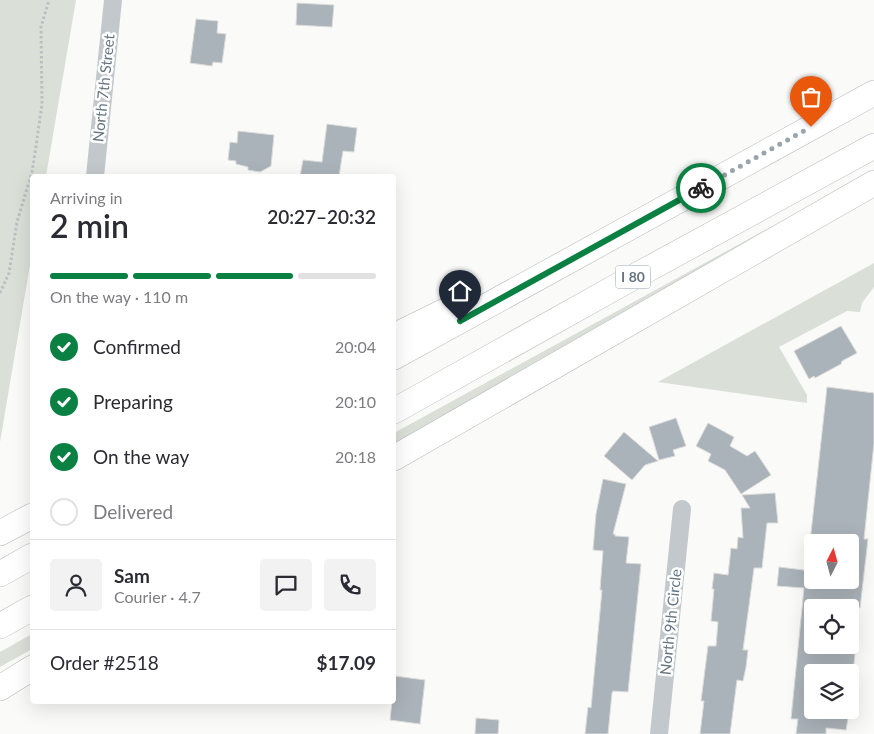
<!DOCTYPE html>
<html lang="en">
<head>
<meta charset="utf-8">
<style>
  body { margin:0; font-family:Lato,sans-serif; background:#f2f2f3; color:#2b2b33; height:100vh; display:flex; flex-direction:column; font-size:19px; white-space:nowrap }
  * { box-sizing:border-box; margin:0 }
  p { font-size:16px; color:#7c7c81 }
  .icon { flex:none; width:28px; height:28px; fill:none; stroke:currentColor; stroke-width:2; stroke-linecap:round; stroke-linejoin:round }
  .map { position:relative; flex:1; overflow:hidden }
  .drawer { position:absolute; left:30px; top:174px; width:366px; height:530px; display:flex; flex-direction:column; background:#fff; border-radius:5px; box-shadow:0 5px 20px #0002 }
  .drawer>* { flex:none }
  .needle { width:32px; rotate:6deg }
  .fabs { position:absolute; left:804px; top:534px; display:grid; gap:10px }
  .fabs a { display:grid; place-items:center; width:55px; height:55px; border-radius:5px; background:#fff; box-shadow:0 5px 20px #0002; font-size:25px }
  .pin { position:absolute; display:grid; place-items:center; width:42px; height:42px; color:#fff; margin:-51px -21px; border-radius:50% 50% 50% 0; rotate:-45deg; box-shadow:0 0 5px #0007 }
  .pin .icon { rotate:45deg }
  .courier { position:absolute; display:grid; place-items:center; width:50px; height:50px; margin:-25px; border:4px solid #0b8043; border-radius:50%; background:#fff; color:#222; box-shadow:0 1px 6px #0007 }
  .summary em { font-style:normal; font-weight:600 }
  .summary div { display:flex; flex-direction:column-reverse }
  .summary { display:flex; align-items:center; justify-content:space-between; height:85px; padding:0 20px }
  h1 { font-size:32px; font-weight:600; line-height:38px }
  .bar { display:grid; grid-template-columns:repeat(4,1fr); gap:8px 5px; align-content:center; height:60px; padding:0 20px }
  .bar i { height:6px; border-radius:4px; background:#e1e1e2 }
  .bar .current { background:#0b8043 }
  .bar p { grid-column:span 4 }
  .line { display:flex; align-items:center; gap:12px; padding:0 20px; border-top:1px solid #e1e1e2 }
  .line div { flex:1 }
  .round { display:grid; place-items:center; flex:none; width:52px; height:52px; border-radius:5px; background:#f2f2f3 }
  ol { padding:0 20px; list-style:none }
  li { display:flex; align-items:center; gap:15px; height:55px }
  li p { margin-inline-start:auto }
  li .icon { padding:5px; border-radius:50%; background:#0b8043; color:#fff; stroke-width:4 }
  li:last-child { color:#7c7c81 }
  li i { width:28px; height:28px; border:2px solid #e1e1e2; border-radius:50% }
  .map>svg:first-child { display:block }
</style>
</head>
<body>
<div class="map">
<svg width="874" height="734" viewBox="0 0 874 734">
  <rect width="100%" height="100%" fill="#fafaf8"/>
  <g fill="#dadfd7">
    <polygon points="0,0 76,0 46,176 32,176 32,253 0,442"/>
    <polygon points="787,218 394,446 394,433"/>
    <polygon points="874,263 874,287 862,303 860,312 847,311 779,347 807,395 807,403 658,382"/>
    <polygon points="32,634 32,649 0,667 0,652"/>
  </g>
  <g fill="#aab3b9" stroke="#dcdcda">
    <polygon points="297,3 334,5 332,27 296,25"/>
    <polygon points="196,19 218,21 217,33 226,34 222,63 213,62 212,66 190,63"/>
    <polygon points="327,124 357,128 354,152 343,151 339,176 300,176 303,160 322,162"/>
    <polygon points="238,131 274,135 271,166 260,172 248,170 248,167 236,164 236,161 228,160 230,142 237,143"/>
    <polygon points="841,326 857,353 842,361 841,364 815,378 814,376 809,379 794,351"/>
    <polygon points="827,387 874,393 874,443 864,539 868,539 860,608 812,603 812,645 856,645 853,672 812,672 812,710 849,712 846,730 826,728 826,734 796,734 798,719 791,719 804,588 777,586 779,567 812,571 812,580 850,580 850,542 810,542"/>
    <polygon points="676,418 686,446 673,450 675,456 659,460 649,427"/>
    <polygon points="708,423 734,437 730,446 747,456 755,451 771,475 741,494 725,470 708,461 711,454 696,446"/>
    <polygon points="624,432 658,461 645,465 632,480 604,456"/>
    <polygon points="603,479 626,484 613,534 615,534 615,536 629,537 626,563 641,564 628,692 613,691 612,693 608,734 585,734 588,707 591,708 602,590 600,590 603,551 593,550 596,514"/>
    <polygon points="775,493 778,523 767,523 762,568 754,568 743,650 748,650 746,667 743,681 737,680 730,734 700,734 704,701 701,701 708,646 716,646 718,622 711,621 714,589 712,589 714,573 728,575 731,548 737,549 738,537 743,538 741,508 750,508 742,495"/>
    <polygon points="395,676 425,680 420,724 390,720 392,701 394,701"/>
    <polygon points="476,718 499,720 498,734 475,734"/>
  </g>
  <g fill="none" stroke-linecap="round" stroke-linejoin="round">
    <g stroke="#b4b9bd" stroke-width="26">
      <g id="highway">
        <polyline points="394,336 443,312"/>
        <polyline points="394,357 874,93"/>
        <polyline points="394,411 630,279 874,146"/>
        <polyline points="394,458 874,183"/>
        <polyline points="0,533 32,516"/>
        <polyline points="0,574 32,556"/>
        <polyline points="0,626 32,608"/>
        <polyline points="0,688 32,668"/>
      </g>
    </g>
    <polyline stroke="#bbbfc2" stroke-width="3" stroke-dasharray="2.5 2.5" stroke-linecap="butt" points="0,293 9,273 17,222 32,172 35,153 42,104 41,27 49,0"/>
    <g stroke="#c3c8cc" stroke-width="18">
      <polyline points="95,176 113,0"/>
      <polyline points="659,734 682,509"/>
    </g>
    <use href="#highway" stroke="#fff" stroke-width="25"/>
  </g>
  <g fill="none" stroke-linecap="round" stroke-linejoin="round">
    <polyline stroke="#99a4ac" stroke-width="5" stroke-dasharray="0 9" points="701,188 811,127"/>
    <polyline stroke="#0b8043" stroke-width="6" points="460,321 701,188"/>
  </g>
  <g text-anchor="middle" stroke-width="5" stroke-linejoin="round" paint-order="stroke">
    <rect fill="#fff" stroke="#939fa8" stroke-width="1" x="615.5" y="265.5" width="35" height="23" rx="4"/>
    <g font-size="14" font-weight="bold" fill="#657683">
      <text x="633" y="282">I 80</text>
    </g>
    <g font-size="15" fill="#657683" stroke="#fff">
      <text transform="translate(104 88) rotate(-84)" y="5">North 7th Street</text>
      <text transform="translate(671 622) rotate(-84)" y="5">North 9th Circle</text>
    </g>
  </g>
</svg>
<div class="fabs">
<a><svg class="needle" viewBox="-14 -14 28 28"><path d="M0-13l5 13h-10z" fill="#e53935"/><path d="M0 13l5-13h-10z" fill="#7c7c81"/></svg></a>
<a><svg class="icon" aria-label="locate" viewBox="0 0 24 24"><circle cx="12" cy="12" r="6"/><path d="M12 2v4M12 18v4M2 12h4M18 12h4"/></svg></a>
<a><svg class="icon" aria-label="layers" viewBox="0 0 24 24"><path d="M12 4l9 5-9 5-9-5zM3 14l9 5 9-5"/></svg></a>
</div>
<div class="pin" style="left:811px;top:127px;background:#ea580c"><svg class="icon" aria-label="bag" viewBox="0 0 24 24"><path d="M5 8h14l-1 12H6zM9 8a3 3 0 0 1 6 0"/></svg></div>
<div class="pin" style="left:460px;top:321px;background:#1f2937"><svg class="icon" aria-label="home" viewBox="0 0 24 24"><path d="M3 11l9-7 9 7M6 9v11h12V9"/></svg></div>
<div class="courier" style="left:701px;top:188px"><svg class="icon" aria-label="bike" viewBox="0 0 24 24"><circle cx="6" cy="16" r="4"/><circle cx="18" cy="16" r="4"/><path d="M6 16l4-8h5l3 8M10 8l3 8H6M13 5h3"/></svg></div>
<section class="drawer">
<div class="summary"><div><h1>2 min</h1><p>Arriving in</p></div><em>20:27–20:32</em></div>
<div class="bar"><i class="current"></i><i class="current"></i><i class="current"></i><i></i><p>On the way · 110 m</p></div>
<ol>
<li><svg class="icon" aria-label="check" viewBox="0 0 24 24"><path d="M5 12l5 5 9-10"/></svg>Confirmed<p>20:04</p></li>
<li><svg class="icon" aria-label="check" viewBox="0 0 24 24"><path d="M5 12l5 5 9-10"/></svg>Preparing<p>20:10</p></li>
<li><svg class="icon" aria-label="check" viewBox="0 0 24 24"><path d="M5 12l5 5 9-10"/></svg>On the way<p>20:18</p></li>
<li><i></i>Delivered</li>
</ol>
<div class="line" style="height:90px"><a class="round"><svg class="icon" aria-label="person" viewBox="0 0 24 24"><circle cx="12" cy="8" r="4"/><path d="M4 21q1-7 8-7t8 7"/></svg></a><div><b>Sam</b><p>Courier · 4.7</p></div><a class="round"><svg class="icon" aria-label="chat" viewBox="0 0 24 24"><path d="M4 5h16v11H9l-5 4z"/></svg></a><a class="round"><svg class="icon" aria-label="phone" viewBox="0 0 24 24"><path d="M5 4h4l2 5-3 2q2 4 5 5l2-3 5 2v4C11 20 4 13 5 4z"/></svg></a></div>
<div class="line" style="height:65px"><div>Order #2518</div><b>$17.09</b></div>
</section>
</div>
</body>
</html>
